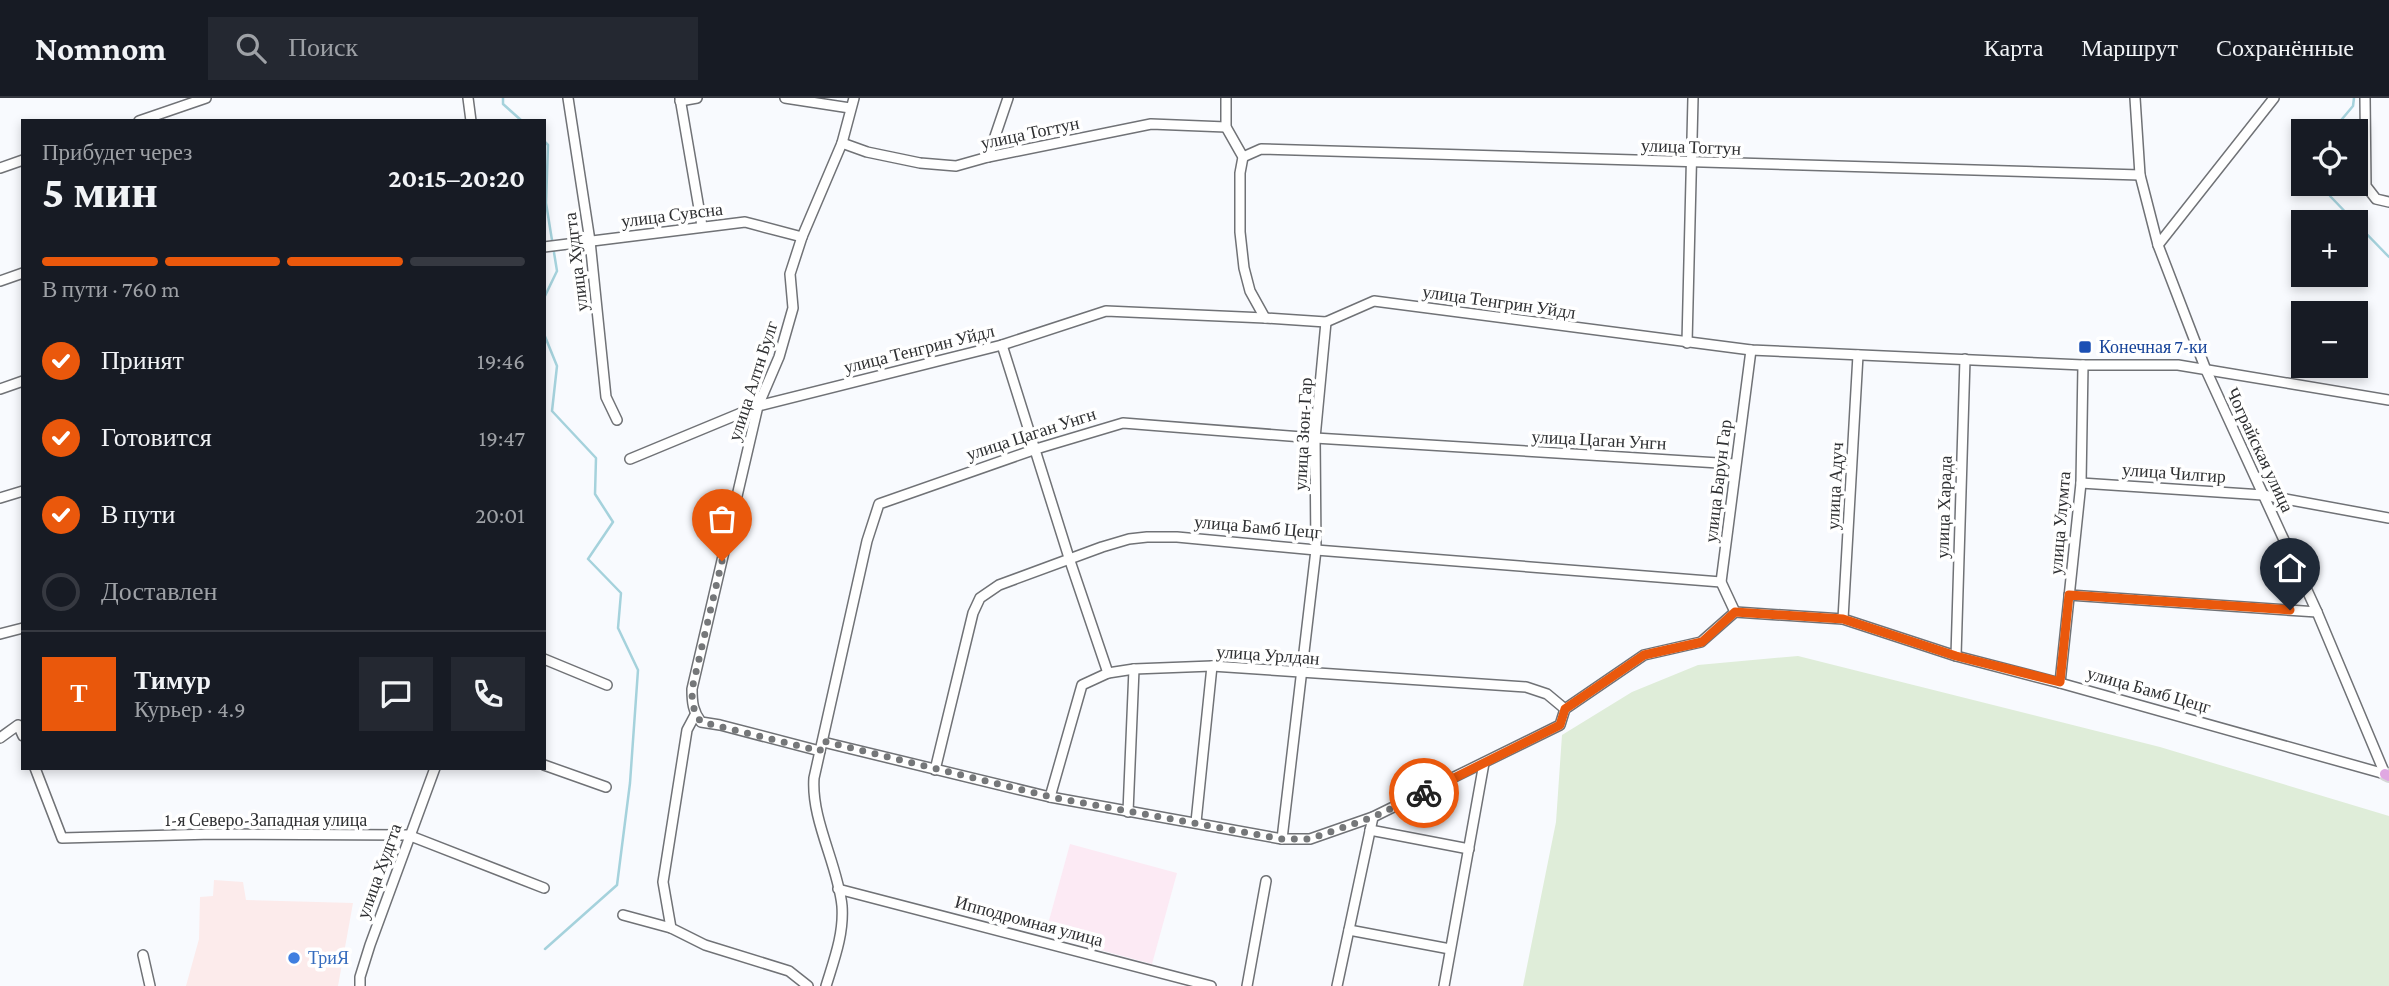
<!DOCTYPE html>
<html lang="ru">
<head>
<meta charset="utf-8">
<style>
  body { margin:0; font-family:"Crimson Pro",serif; background:#242831; color:#f1f3f6; height:100vh; display:flex; flex-direction:column; font-size:26px; white-space:nowrap }
  * { box-sizing:border-box; margin:0 }
  p { font-size:23px; color:#9ea1a6 }
  .icon { flex:none; width:38px; height:38px; fill:none; stroke:currentColor; stroke-width:2; stroke-linecap:round; stroke-linejoin:round }
  .map { position:relative; flex:1; overflow:hidden }
  .side { position:absolute; left:21px; top:21px; width:525px; height:651px; display:flex; flex-direction:column; background:#171b24; border-radius:0px; box-shadow:0 4px 10px #0003 }
  .side>* { flex:none }
  .tools { position:absolute; left:2291px; top:21px; display:grid; gap:14px }
  .tools a { display:grid; place-items:center; width:77px; height:77px; border-radius:0px; background:#171b24; box-shadow:0 4px 10px #0003; font-size:35px }
  .pin { position:absolute; display:grid; place-items:center; width:60px; height:60px; color:#fff; margin:-72px -30px; border-radius:50% 50% 50% 0; rotate:-45deg; box-shadow:0 0 7px #0007 }
  .pin .icon { rotate:45deg }
  .courier { position:absolute; display:grid; place-items:center; width:70px; height:70px; margin:-35px; border:5px solid #ea580c; border-radius:50%; background:#fff; color:#222; box-shadow:0 2px 9px #0007 }
  .overview em { font-style:normal; font-weight:700 }
  .overview div { display:flex; flex-direction:column-reverse }
  .overview { display:flex; align-items:center; justify-content:space-between; height:119px; padding:0 21px }
  h1 { font-size:46px; font-weight:700; line-height:52px }
  .bar { display:grid; grid-template-columns:repeat(4,1fr); gap:10px 7px; align-content:center; height:84px; padding:0 21px }
  .bar i { height:9px; border-radius:5px; background:#363941 }
  .bar .on { background:#ea580c }
  .bar p { grid-column:span 4 }
  .line { display:flex; align-items:center; gap:18px; padding:0 21px; border-top:2px solid #363941 }
  .line div { flex:1 }
  .round { display:grid; place-items:center; flex:none; width:74px; height:74px; border-radius:0px; background:#242831 }
  ol { padding:0 21px; list-style:none }
  li { display:flex; align-items:center; gap:21px; height:77px }
  li p { margin-inline-start:auto }
  li .icon { padding:7px; border-radius:50%; background:#ea580c; color:#fff; stroke-width:4 }
  li:last-child { color:#9ea1a6 }
  li i { width:38px; height:38px; border:4px solid #363941; border-radius:50% }
  header { display:flex; align-items:center; gap:42px; box-sizing:border-box; height:98px; padding:0 35px; background:#171b24; border-bottom:2px solid #363941 }
  header strong { font-size:33px }
  nav { display:flex; gap:38px; margin-inline-start:auto; font-size:24px }
  .search { width:490px; height:63px; background:#242831; display:flex; align-items:center; gap:18px; box-sizing:border-box; padding:0 24px; border-radius:0px; color:#9ea1a6; font-size:26px }
  .map>svg:first-child { display:block }
</style>
</head>
<body>
<header>
<strong>Nomnom</strong>
<div class="search"><svg class="icon" aria-label="search" viewBox="0 0 24 24"><circle cx="10" cy="10" r="6"/><path d="M15 15l6 6"/></svg>Поиск</div>
<nav><a>Карта</a><a>Маршрут</a><a>Сохранённые</a></nav>
</header>
<div class="map">
<svg width="2389" height="888" viewBox="0 0 2389 888">
  <rect width="100%" height="100%" fill="#f8fafe"/>
  <polygon fill="#fcebeb" points="214,782 243,784 246,802 353,805 338,888 186,888 199,841 200,799 213,798"/>
  <polygon fill="#fceaf4" points="1070,746 1177,775 1152,866 1045,837"/>
  <polygon fill="#dfedd9" points="1798,558 2160,649 2389,718 2389,888 1523,888 1556,724 1562,637 1632,594 1698,567"/>
  <g fill="none" stroke-linecap="round" stroke-linejoin="round">
    <g stroke="#a5d2dc" stroke-width="2.5">
      <polyline points="503,0 503,6 522,23"/>
      <polyline points="2332,33 2353,8 2354,0"/>
      <polyline points="544,43 548,47 546,105 557,173 544,200"/>
      <polyline points="2329,86 2330,98 2355,124"/>
      <polyline points="2356,125 2389,159"/>
      <polyline points="544,236 557,268 552,313 596,360 595,396 613,424 588,461 621,495 618,530 638,572 630,685 617,787 545,851"/>
    </g>
    <g stroke="#707276" stroke-width="12">
      <g id="minor">
        <polyline points="468,0 471,23"/>
        <polyline points="568,0 590,143 606,299 617,322"/>
        <polyline points="680,0 702,128"/>
        <polyline points="785,0 850,10"/>
        <polyline points="1226,0 1226,29 1243,59 1240,75 1240,134 1244,170 1250,193 1265,220"/>
        <polyline points="2135,0 2140,77 2158,147 2206,272 2317,514 2385,676"/>
        <polyline points="2365,0 2366,88 2376,101 2389,104"/>
        <polyline points="680,3 697,0"/>
        <polyline points="139,23 206,0"/>
        <polyline points="842,45 867,54 920,65 956,68 988,59 1151,26 1226,29"/>
        <polyline points="988,59 1008,0"/>
        <polyline points="1243,59 1261,51 2140,77"/>
        <polyline points="0,70 23,62"/>
        <polyline points="2158,147 2274,0"/>
        <polyline points="544,149 745,124 802,139"/>
        <polyline points="0,183 23,175"/>
        <polyline points="1687,245 1693,0"/>
        <polyline points="1002,247 1070,463 1108,575"/>
        <polyline points="0,291 23,283"/>
        <polyline points="630,361 758,308 1002,247 1106,213 1265,220 1326,224 1374,203 1751,252 2083,267 2178,267 2389,302"/>
        <polyline points="2081,385 2263,397 2389,420"/>
        <polyline points="0,400 23,393"/>
        <polyline points="2069,497 2317,514"/>
        <polyline points="1735,514 1843,521 1956,558 2060,585 2385,676"/>
        <polyline points="1735,514 1721,484 1751,252"/>
        <polyline points="1843,521 1858,257"/>
        <polyline points="0,536 23,530"/>
        <polyline points="1956,558 1965,261"/>
        <polyline points="544,561 607,587"/>
        <polyline points="2060,585 2081,385 2083,267"/>
        <polyline points="695,617 687,632 663,784 671,830 705,847 789,873 808,888"/>
        <polyline points="0,640 18,627 23,638"/>
        <polyline points="823,644 1050,699 1282,741 1310,741 1373,719 1560,627 1565,611 1644,557 1701,544 1735,514"/>
        <path d="M820,653L720,627L701,624C693,613 692,605 692,591L758,308L779,259L793,210L790,176L802,139L842,45L854,0"/>
        <polyline points="544,667 606,689"/>
        <polyline points="35,670 62,740 213,736 408,737 544,790"/>
        <polyline points="935,672 973,515 980,500 999,487 1102,449 1129,441 1147,439 1177,439 1316,452 1721,484"/>
        <polyline points="1050,699 1082,587 1108,575 1134,571 1212,568 1526,589 1547,596 1565,611"/>
        <polyline points="1128,714 1134,571"/>
        <polyline points="1196,724 1212,568"/>
        <polyline points="1370,732 1469,751"/>
        <polyline points="1282,741 1316,452 1315,340 1326,224"/>
        <polyline points="838,791 1211,888"/>
        <polyline points="623,817 671,830"/>
        <polyline points="1349,832 1450,851"/>
        <polyline points="143,857 150,888"/>
        <polyline points="360,888 360,879 370,847 435,670"/>
        <path d="M826,888C834,862 844,836 842,808C838,767 811,722 814,680L867,443L879,406L1036,351L1123,325L1315,340L1735,366"/>
        <polyline points="1247,888 1266,783"/>
        <polyline points="1337,888 1373,719"/>
        <polyline points="1444,888 1484,665"/>
      </g>
    </g>
    <g stroke="#d5d6d6" stroke-width="14">
      <polyline id="major" points="2385,676 2389,678"/>
    </g>
    <use href="#minor" stroke="#fff" stroke-width="9"/>
    <use href="#major" stroke="#e0a8e2" stroke-width="10"/>
  </g>
  <g fill="none" stroke-linecap="round" stroke-linejoin="round">
    <path stroke="#757779" stroke-width="7" stroke-dasharray="0 12.6" d="M722,463L692,591C692,605 693,613 701,624L820,653L823,643L1051,699L1282,741H1310L1373,719L1424,695"/>
    <polyline stroke="#ea580c" stroke-width="9" points="1424,695 1560,627 1565,611 1644,557 1702,544 1735,514 1843,521 1956,558 2060,584 2069,497 2290,512"/>
  </g>
  <rect fill="#1a4fb4" stroke="#fff" stroke-width="2.5" x="2078" y="242" width="14" height="14" rx="3.5"/>
  <circle fill="#3f7fe0" stroke="#fff" stroke-width="2.5" cx="294" cy="860" r="7"/>
  <g text-anchor="middle" stroke-width="7" stroke-linejoin="round" paint-order="stroke">
    <g font-size="18" fill="#2f3032" stroke="#fff">
      <text transform="translate(1030 35) rotate(-12)" y="6">улица Тогтун</text>
      <text transform="translate(1691 49) rotate(2)" y="6">улица Тогтун</text>
      <text transform="translate(672 117) rotate(-7)" y="6">улица Сувсна</text>
      <text transform="translate(576 164) rotate(-97)" y="6">улица Худгта</text>
      <text transform="translate(1499 204) rotate(8)" y="6">улица Тенгрин Уйдл</text>
      <text transform="translate(919 251) rotate(-14)" y="6">улица Тенгрин Уйдл</text>
      <text transform="translate(753 283) rotate(-72)" y="6">улица Алтн Булг</text>
      <text transform="translate(1031 336) rotate(-18)" y="6">улица Цаган Унгн</text>
      <text transform="translate(1303 336) rotate(-87)" y="6">улица Зюн-Гар</text>
      <text transform="translate(1599 342) rotate(3)" y="6">улица Цаган Унгн</text>
      <text transform="translate(2260 352) rotate(65)" y="6">Чограйская улица</text>
      <text transform="translate(2174 375) rotate(4)" y="6">улица Чилгир</text>
      <text transform="translate(1718 383) rotate(-83)" y="6">улица Барун Гар</text>
      <text transform="translate(1835 388) rotate(-87)" y="6">улица Адуч</text>
      <text transform="translate(1944 409) rotate(-88)" y="6">улица Харада</text>
      <text transform="translate(2060 425) rotate(-85)" y="6">улица Улумта</text>
      <text transform="translate(1258 429) rotate(5)" y="6">улица Бамб Цецг</text>
      <text transform="translate(1268 557) rotate(4)" y="6">улица Урлдан</text>
      <text transform="translate(2149 592) rotate(16)" y="6">улица Бамб Цецг</text>
      <text x="266" y="728">1-я Северо-Западная улица</text>
      <text transform="translate(379 773) rotate(-70)" y="6">улица Худгта</text>
      <text transform="translate(1029 823) rotate(15)" y="6">Ипподромная улица</text>
    </g>
    <g font-size="18" fill="#164399" stroke="#fff" text-anchor="start">
      <text x="2099" y="255">Конечная 7-ки</text>
    </g>
    <g font-size="18" fill="#366cbe" stroke="#fff" text-anchor="start">
      <text x="308" y="866">ТриЯ</text>
    </g>
  </g>
</svg>
<div class="tools">
<a><svg class="icon" aria-label="locate" viewBox="0 0 24 24"><circle cx="12" cy="12" r="6"/><path d="M12 2v4M12 18v4M2 12h4M18 12h4"/></svg></a>
<a>+</a>
<a>−</a>
</div>
<div class="pin" style="left:722px;top:463px;background:#ea580c"><svg class="icon" aria-label="bag" viewBox="0 0 24 24"><path d="M5 8h14l-1 12H6zM9 8a3 3 0 0 1 6 0"/></svg></div>
<div class="pin" style="left:2290px;top:512px;background:#1f2937"><svg class="icon" aria-label="home" viewBox="0 0 24 24"><path d="M3 11l9-7 9 7M6 9v11h12V9"/></svg></div>
<div class="courier" style="left:1424px;top:695px"><svg class="icon" aria-label="bike" viewBox="0 0 24 24"><circle cx="6" cy="16" r="4"/><circle cx="18" cy="16" r="4"/><path d="M6 16l4-8h5l3 8M10 8l3 8H6M13 5h3"/></svg></div>
<section class="side">
<div class="overview"><div><h1>5 мин</h1><p>Прибудет через</p></div><em>20:15–20:20</em></div>
<div class="bar"><i class="on"></i><i class="on"></i><i class="on"></i><i></i><p>В пути · 760 m</p></div>
<ol>
<li><svg class="icon" aria-label="check" viewBox="0 0 24 24"><path d="M5 12l5 5 9-10"/></svg>Принят<p>19:46</p></li>
<li><svg class="icon" aria-label="check" viewBox="0 0 24 24"><path d="M5 12l5 5 9-10"/></svg>Готовится<p>19:47</p></li>
<li><svg class="icon" aria-label="check" viewBox="0 0 24 24"><path d="M5 12l5 5 9-10"/></svg>В пути<p>20:01</p></li>
<li><i></i>Доставлен</li>
</ol>
<div class="line" style="height:126px"><b class="round" style="background:#ea580c;color:#fff">Т</b><div><b>Тимур</b><p>Курьер · 4.9</p></div><a class="round"><svg class="icon" aria-label="chat" viewBox="0 0 24 24"><path d="M4 5h16v11H9l-5 4z"/></svg></a><a class="round"><svg class="icon" aria-label="phone" viewBox="0 0 24 24"><path d="M5 4h4l2 5-3 2q2 4 5 5l2-3 5 2v4C11 20 4 13 5 4z"/></svg></a></div>
</section>
</div>
</body>
</html>
